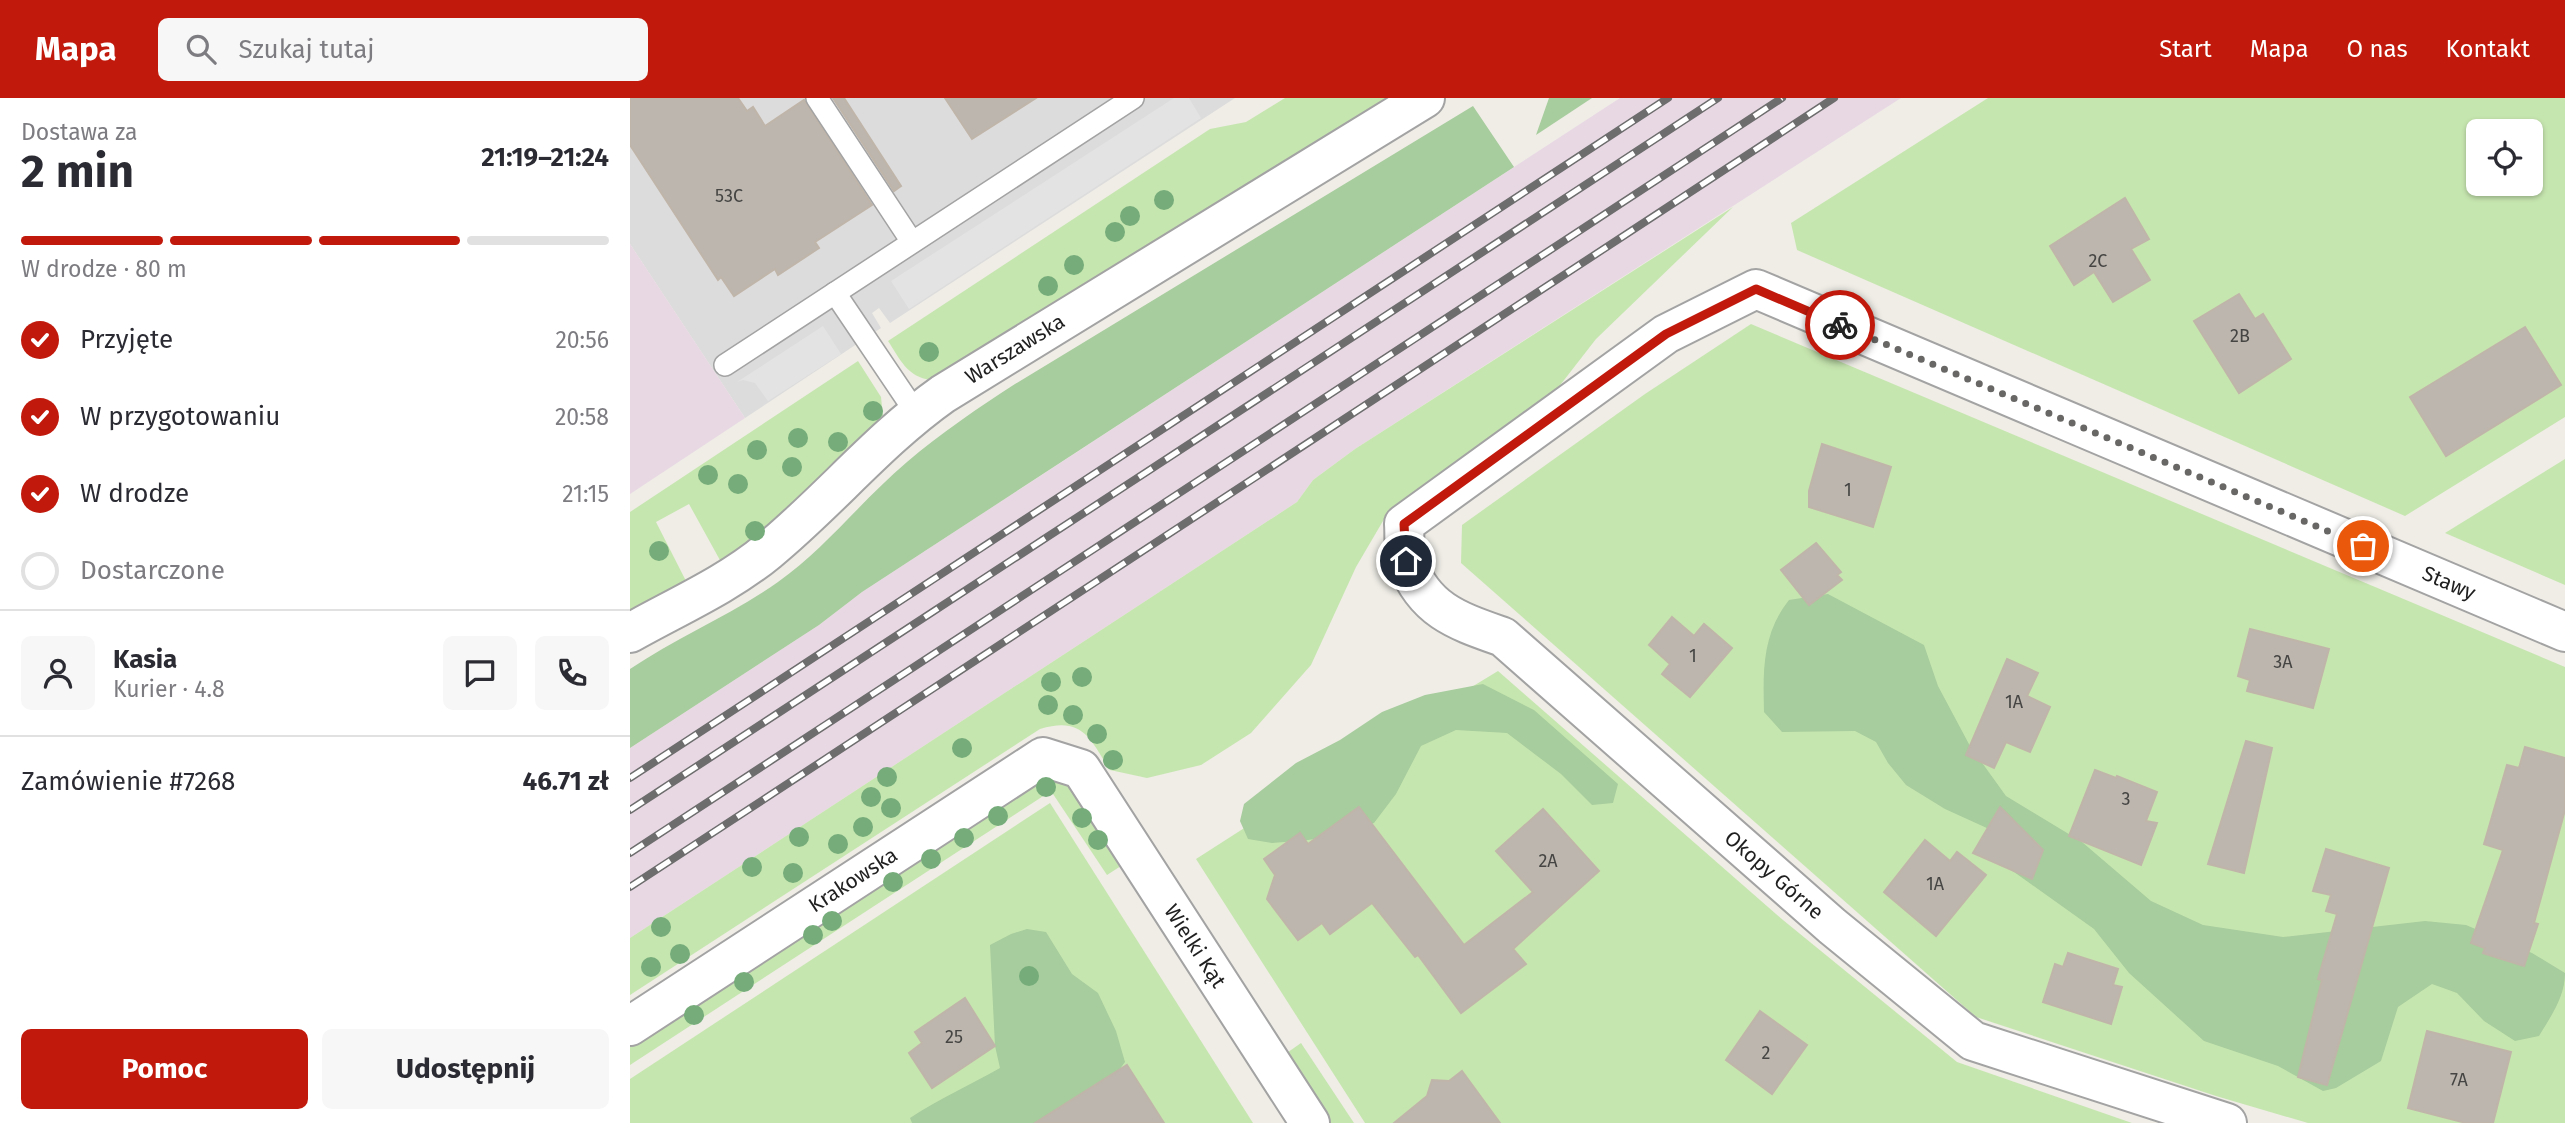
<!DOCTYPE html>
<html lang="pl">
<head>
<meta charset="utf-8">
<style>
  body { margin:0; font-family:"Fira Sans",sans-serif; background:#f7f7f7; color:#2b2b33; height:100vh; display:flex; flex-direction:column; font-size:26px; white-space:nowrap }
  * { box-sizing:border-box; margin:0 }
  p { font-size:23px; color:#7c7c81 }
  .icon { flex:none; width:38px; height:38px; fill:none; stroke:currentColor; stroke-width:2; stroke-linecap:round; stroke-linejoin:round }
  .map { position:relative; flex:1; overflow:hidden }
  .sheet { display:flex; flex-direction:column; background:#fff; width:630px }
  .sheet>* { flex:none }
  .fabs { position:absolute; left:1836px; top:21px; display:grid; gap:14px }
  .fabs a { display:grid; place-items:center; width:77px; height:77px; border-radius:10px; background:#fff; box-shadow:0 2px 5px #0004; font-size:35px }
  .pin { position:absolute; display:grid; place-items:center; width:60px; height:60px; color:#fff; margin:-30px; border:4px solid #fff; border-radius:50%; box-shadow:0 2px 7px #0007 }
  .courier { position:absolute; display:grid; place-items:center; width:70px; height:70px; margin:-35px; border:5px solid #c11a0c; border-radius:50%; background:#fff; color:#222; box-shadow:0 2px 9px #0007 }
  .headline em { font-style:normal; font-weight:700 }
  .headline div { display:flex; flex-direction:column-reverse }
  .headline { display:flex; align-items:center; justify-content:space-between; height:119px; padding:0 21px }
  h1 { font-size:46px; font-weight:700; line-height:52px }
  .bar { display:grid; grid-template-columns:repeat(4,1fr); gap:10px 7px; align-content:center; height:84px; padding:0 21px }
  .bar i { height:9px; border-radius:5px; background:#e1e1e2 }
  .bar .on { background:#c11a0c }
  .bar p { grid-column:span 4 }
  .line { display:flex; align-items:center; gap:18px; padding:0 21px; border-top:2px solid #e1e1e2 }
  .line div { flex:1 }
  .round { display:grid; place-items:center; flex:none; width:74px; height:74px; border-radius:10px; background:#f7f7f7 }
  ol { padding:0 21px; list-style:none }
  li { display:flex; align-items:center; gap:21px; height:77px }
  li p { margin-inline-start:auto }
  li .icon { padding:7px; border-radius:50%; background:#c11a0c; color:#fff; stroke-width:4 }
  li:last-child { color:#7c7c81 }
  li i { width:38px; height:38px; border:4px solid #e1e1e2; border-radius:50% }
  .cta { display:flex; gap:14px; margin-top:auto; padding:14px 21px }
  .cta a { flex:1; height:80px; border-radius:10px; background:#c11a0c; color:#fff; font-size:28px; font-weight:700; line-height:80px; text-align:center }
  .cta a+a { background:#f7f7f7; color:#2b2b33 }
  header { display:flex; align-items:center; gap:42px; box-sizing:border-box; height:98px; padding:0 35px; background:#c11a0c; color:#fff }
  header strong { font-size:33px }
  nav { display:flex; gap:38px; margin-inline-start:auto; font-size:24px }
  .search { width:490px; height:63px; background:#f7f7f7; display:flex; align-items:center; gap:18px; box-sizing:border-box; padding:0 24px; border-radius:10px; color:#7c7c81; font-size:26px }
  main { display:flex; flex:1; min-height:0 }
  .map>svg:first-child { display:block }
</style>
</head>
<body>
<header>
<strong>Mapa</strong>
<div class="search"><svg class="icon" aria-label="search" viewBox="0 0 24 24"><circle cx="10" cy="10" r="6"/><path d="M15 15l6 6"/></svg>Szukaj tutaj</div>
<nav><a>Start</a><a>Mapa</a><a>O nas</a><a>Kontakt</a></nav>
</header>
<main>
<section class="sheet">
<div class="headline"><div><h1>2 min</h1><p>Dostawa za</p></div><em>21:19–21:24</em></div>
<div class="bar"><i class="on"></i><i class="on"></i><i class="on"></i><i></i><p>W drodze · 80 m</p></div>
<ol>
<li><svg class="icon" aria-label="check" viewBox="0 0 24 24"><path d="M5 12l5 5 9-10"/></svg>Przyjęte<p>20:56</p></li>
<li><svg class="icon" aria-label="check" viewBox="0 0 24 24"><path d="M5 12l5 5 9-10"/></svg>W przygotowaniu<p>20:58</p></li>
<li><svg class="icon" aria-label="check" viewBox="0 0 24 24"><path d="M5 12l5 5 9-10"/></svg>W drodze<p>21:15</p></li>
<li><i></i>Dostarczone</li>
</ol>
<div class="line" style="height:126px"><a class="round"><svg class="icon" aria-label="person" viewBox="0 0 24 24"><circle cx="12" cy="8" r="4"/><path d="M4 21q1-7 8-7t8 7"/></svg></a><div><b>Kasia</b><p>Kurier · 4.8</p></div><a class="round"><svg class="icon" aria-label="chat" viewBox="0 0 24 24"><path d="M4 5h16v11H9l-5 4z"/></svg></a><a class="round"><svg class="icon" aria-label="phone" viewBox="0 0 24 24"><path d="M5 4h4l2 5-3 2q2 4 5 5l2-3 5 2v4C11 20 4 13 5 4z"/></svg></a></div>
<div class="line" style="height:91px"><div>Zamówienie #7268</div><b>46.71 zł</b></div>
<div class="cta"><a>Pomoc</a><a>Udostępnij</a></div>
</section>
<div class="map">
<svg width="1935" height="1025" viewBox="0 0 1935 1025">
  <rect width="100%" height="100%" fill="#efede6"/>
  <polygon fill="#dddcdc" points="0,0 605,0 260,225 249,210 242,215 251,230 115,320 0,146"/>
  <g fill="#e8d8e4">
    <polygon points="990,0 1271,0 725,351 683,382 667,404 0,840 0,650 189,527 232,494"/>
    <polygon points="0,146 115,320 0,396"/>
  </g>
  <g fill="#c6e6af" fill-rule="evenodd">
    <path d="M655,0H761L301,282C277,279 270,261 258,243L580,31L616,24Z"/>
    <path d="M1358,0H1935V319L1775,418L1167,152L1161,125ZM1848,33H1900V86H1848Z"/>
    <path d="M1103,109L966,241L924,295L760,411L726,469L681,567L621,635L571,667L517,680L480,672C460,641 453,618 410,631L0,897V840L667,404L683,382L725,351Z"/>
    <polygon points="1121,226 1935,569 1935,1025 1678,1025 1586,998 1346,919 831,465 832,427 1015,296"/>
    <polygon points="228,263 251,299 253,318 130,439 91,464 59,406 26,424 56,483 0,515 0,414"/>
    <polygon points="1935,361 1935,487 1815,435"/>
    <polygon points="868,573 1153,822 1327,964 1502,1025 735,1025 566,761 700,675"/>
    <polygon points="417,682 437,686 444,691 494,766 477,777 421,693 0,967 0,942 407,683"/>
    <polygon points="420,705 623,1025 0,1025 0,981"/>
    <polygon points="671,945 724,1025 698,1025 654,957"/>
  </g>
  <g fill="#a7cc9d">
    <polygon points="919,0 962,0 906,37"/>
    <path d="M843,8L884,69L232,494L189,527L0,650V571C47,539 101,517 148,484C196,450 232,402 277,364C311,335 348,310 385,286Z"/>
    <path d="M1198,496L1294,547L1308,588L1340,648L1376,698L1452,744L1521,803L1573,827L1653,839L1795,823L1836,827L1902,855L1935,875C1935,899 1921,918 1909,938L1885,943L1854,923L1827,895L1802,886L1768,909L1751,963L1706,990L1693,993L1648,968L1574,943L1499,875L1464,831L1363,759L1359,731L1315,711L1276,687L1258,665L1246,644L1225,633L1152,634L1134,614C1133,573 1132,536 1159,502Z"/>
    <polygon points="853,586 904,612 988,686 983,705 962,707 931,676 877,635 826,632 791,648 766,696 744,725 711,737 678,742 642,745 618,741 610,723 614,706 666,665 710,642 752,614 795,597"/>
    <path d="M397,831L416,834L442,876L468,895L486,933L495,964L450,1025H282L280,1020C309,1001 340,987 370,970L365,948L360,847L381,836Z"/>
  </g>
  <g fill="#e3e3e3">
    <polygon points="544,0 559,0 571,20 279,211 261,183"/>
    <polygon points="193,228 211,256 138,303 125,285 113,282 107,284"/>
  </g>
  <g fill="#bcb6af" stroke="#c0b5a9" stroke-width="2">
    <polygon points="0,0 108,0 117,13 123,9 135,28 174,2 242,107 185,144 189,150 148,177 145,171 104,198 91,179 88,182 0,47"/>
    <polygon points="203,0 214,0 271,88 264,93"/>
    <polygon points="315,0 406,0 342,41"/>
    <polygon points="1495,100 1519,141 1501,151 1520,182 1483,204 1464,174 1444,187 1420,148"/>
    <polygon points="1609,196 1625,221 1633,216 1661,261 1609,295 1564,223"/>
    <polygon points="1895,229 1931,287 1816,358 1780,299"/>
    <polygon points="1192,346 1261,369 1243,429 1179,409 1179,393"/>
    <polygon points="1186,445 1211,474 1207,477 1212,482 1179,507 1151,472"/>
    <polygon points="1042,519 1064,538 1074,526 1102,550 1060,599 1032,576 1040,566 1019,547"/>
    <polygon points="1620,531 1699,551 1683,610 1617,593 1620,582 1608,578"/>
    <polygon points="1377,561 1408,575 1397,598 1420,609 1400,654 1376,644 1364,670 1336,657"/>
    <polygon points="1616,643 1642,650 1614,775 1578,766"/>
    <polygon points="1895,649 1935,660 1935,712 1904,825 1908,826 1894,868 1853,855 1855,850 1841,845 1873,752 1854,746 1877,667 1889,670"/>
    <polygon points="1465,672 1486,680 1487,678 1527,694 1516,723 1527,725 1511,767 1439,738"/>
    <polygon points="729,709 834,847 903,794 866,753 913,711 969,773 883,851 896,866 831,915 788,857 785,859 742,805 700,836 692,825 668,842 637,801 645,777 634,761 670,735 678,746"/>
    <polygon points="1370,709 1413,752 1402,781 1343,755"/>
    <polygon points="1295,742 1320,763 1327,754 1356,777 1306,838 1254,794"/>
    <polygon points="1696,751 1759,770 1697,987 1668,979 1692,882 1688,881 1707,816 1696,813 1701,797 1683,793"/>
    <polygon points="1438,855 1488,871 1483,887 1492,889 1481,926 1413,904 1425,866 1433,869"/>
    <polygon points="335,900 365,948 302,990 279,955 292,945 285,934"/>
    <polygon points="1130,913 1177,947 1142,996 1096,962"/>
    <polygon points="1797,933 1881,954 1863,1025 1836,1025 1778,1010"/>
    <polygon points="497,967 534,1025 405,1025"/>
    <polygon points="832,973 870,1025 764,1025 797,998 802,982 819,983"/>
  </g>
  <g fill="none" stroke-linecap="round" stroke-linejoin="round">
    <g stroke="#a3a3a3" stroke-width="24">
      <g id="lane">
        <polyline points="187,0 282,144"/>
        <polyline points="205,195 286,315"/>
        <polyline points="95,267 503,0"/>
      </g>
    </g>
    <g stroke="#a3a3a3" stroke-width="42">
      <g id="street">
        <path d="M0,535C46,509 97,487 138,453C199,403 248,342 313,296L795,0"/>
        <polyline points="0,928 413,659 451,671 680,1025"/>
        <path d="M1597,1025L1343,943L1202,828L873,539C828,523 795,513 777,465C773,454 775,438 774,426L1036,236L1126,191L1935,534"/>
      </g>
    </g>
    <use href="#lane" stroke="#fff" stroke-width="21"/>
    <use href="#street" stroke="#fff" stroke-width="38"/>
    <g stroke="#6d6d6d" stroke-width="8">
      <g id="rail">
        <polyline points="0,680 1038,0"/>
        <polyline points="0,712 1088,0"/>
        <polyline points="0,755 1152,0"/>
        <polyline points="0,789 1204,0"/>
      </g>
    </g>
    <use href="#rail" stroke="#fff" stroke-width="5" stroke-dasharray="16" stroke-linecap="butt"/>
  </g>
  <g fill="#75ac7a">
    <circle cx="534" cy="102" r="10"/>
    <circle cx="500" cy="118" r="10"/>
    <circle cx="485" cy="134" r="10"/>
    <circle cx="444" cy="167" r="10"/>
    <circle cx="418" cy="188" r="10"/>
    <circle cx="299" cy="254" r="10"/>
    <circle cx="243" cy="313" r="10"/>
    <circle cx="168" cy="340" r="10"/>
    <circle cx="208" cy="344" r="10"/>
    <circle cx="127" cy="352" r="10"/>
    <circle cx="162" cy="369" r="10"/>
    <circle cx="78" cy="377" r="10"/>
    <circle cx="108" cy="386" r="10"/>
    <circle cx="125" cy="433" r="10"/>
    <circle cx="29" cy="453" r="10"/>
    <circle cx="452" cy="579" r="10"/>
    <circle cx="421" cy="584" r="10"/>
    <circle cx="418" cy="607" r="10"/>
    <circle cx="443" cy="617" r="10"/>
    <circle cx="467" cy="636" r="10"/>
    <circle cx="332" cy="650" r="10"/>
    <circle cx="483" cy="662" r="10"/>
    <circle cx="257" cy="679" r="10"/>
    <circle cx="416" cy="689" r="10"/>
    <circle cx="241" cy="699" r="10"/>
    <circle cx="261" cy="710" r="10"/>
    <circle cx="368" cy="718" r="10"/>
    <circle cx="452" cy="720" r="10"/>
    <circle cx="233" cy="729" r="10"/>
    <circle cx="169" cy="739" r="10"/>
    <circle cx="334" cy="740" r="10"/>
    <circle cx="468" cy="742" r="10"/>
    <circle cx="208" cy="746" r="10"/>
    <circle cx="301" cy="761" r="10"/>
    <circle cx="122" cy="769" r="10"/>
    <circle cx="163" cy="775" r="10"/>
    <circle cx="263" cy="784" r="10"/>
    <circle cx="202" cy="823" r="10"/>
    <circle cx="31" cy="829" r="10"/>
    <circle cx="183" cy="837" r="10"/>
    <circle cx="50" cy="856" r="10"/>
    <circle cx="21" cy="869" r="10"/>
    <circle cx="399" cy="878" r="10"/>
    <circle cx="114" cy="884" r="10"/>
    <circle cx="64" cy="917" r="10"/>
  </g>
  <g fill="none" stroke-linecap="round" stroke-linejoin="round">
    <polyline stroke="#686765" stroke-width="7" stroke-dasharray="0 12.6" points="1210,227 1733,448"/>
    <polyline stroke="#c11a0c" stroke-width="9" points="776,463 774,426 1036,236 1126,191 1210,227"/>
  </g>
  <g text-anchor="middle" stroke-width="6" stroke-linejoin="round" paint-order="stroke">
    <g font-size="18" fill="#464543">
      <text x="99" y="104">53C</text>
      <text x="1468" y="169">2C</text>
      <text x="1610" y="244">2B</text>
      <text x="1218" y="398">1</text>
      <text x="1063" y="564">1</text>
      <text x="1653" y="570">3A</text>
      <text x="1384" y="610">1A</text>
      <text x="1496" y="707">3</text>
      <text x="918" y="769">2A</text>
      <text x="1305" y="792">1A</text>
      <text x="324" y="945">25</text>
      <text x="1136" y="961">2</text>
      <text x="1829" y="988">7A</text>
    </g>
    <g font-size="21" fill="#1f1f1f" stroke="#fff">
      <text transform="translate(385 251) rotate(-32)" y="7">Warszawska</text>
      <text transform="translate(1819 485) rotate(23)" y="7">Stawy</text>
      <text transform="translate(1144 777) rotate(41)" y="7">Okopy Górne</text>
      <text transform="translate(223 782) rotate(-33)" y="7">Krakowska</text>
      <text transform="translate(565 848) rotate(57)" y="7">Wielki Kąt</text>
    </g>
  </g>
</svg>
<div class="fabs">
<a><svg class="icon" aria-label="locate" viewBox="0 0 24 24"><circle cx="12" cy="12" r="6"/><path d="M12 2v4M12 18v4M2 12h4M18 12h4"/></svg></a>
</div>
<div class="pin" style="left:1733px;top:448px;background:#ea580c"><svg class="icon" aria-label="bag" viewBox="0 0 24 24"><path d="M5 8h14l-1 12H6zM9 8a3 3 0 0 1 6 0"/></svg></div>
<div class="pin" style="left:776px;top:463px;background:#1f2937"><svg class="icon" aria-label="home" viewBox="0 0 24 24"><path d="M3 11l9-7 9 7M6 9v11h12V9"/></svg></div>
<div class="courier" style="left:1210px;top:227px"><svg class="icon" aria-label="bike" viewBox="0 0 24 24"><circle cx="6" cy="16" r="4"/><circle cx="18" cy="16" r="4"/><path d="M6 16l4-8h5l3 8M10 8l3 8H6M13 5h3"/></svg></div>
</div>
</main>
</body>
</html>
